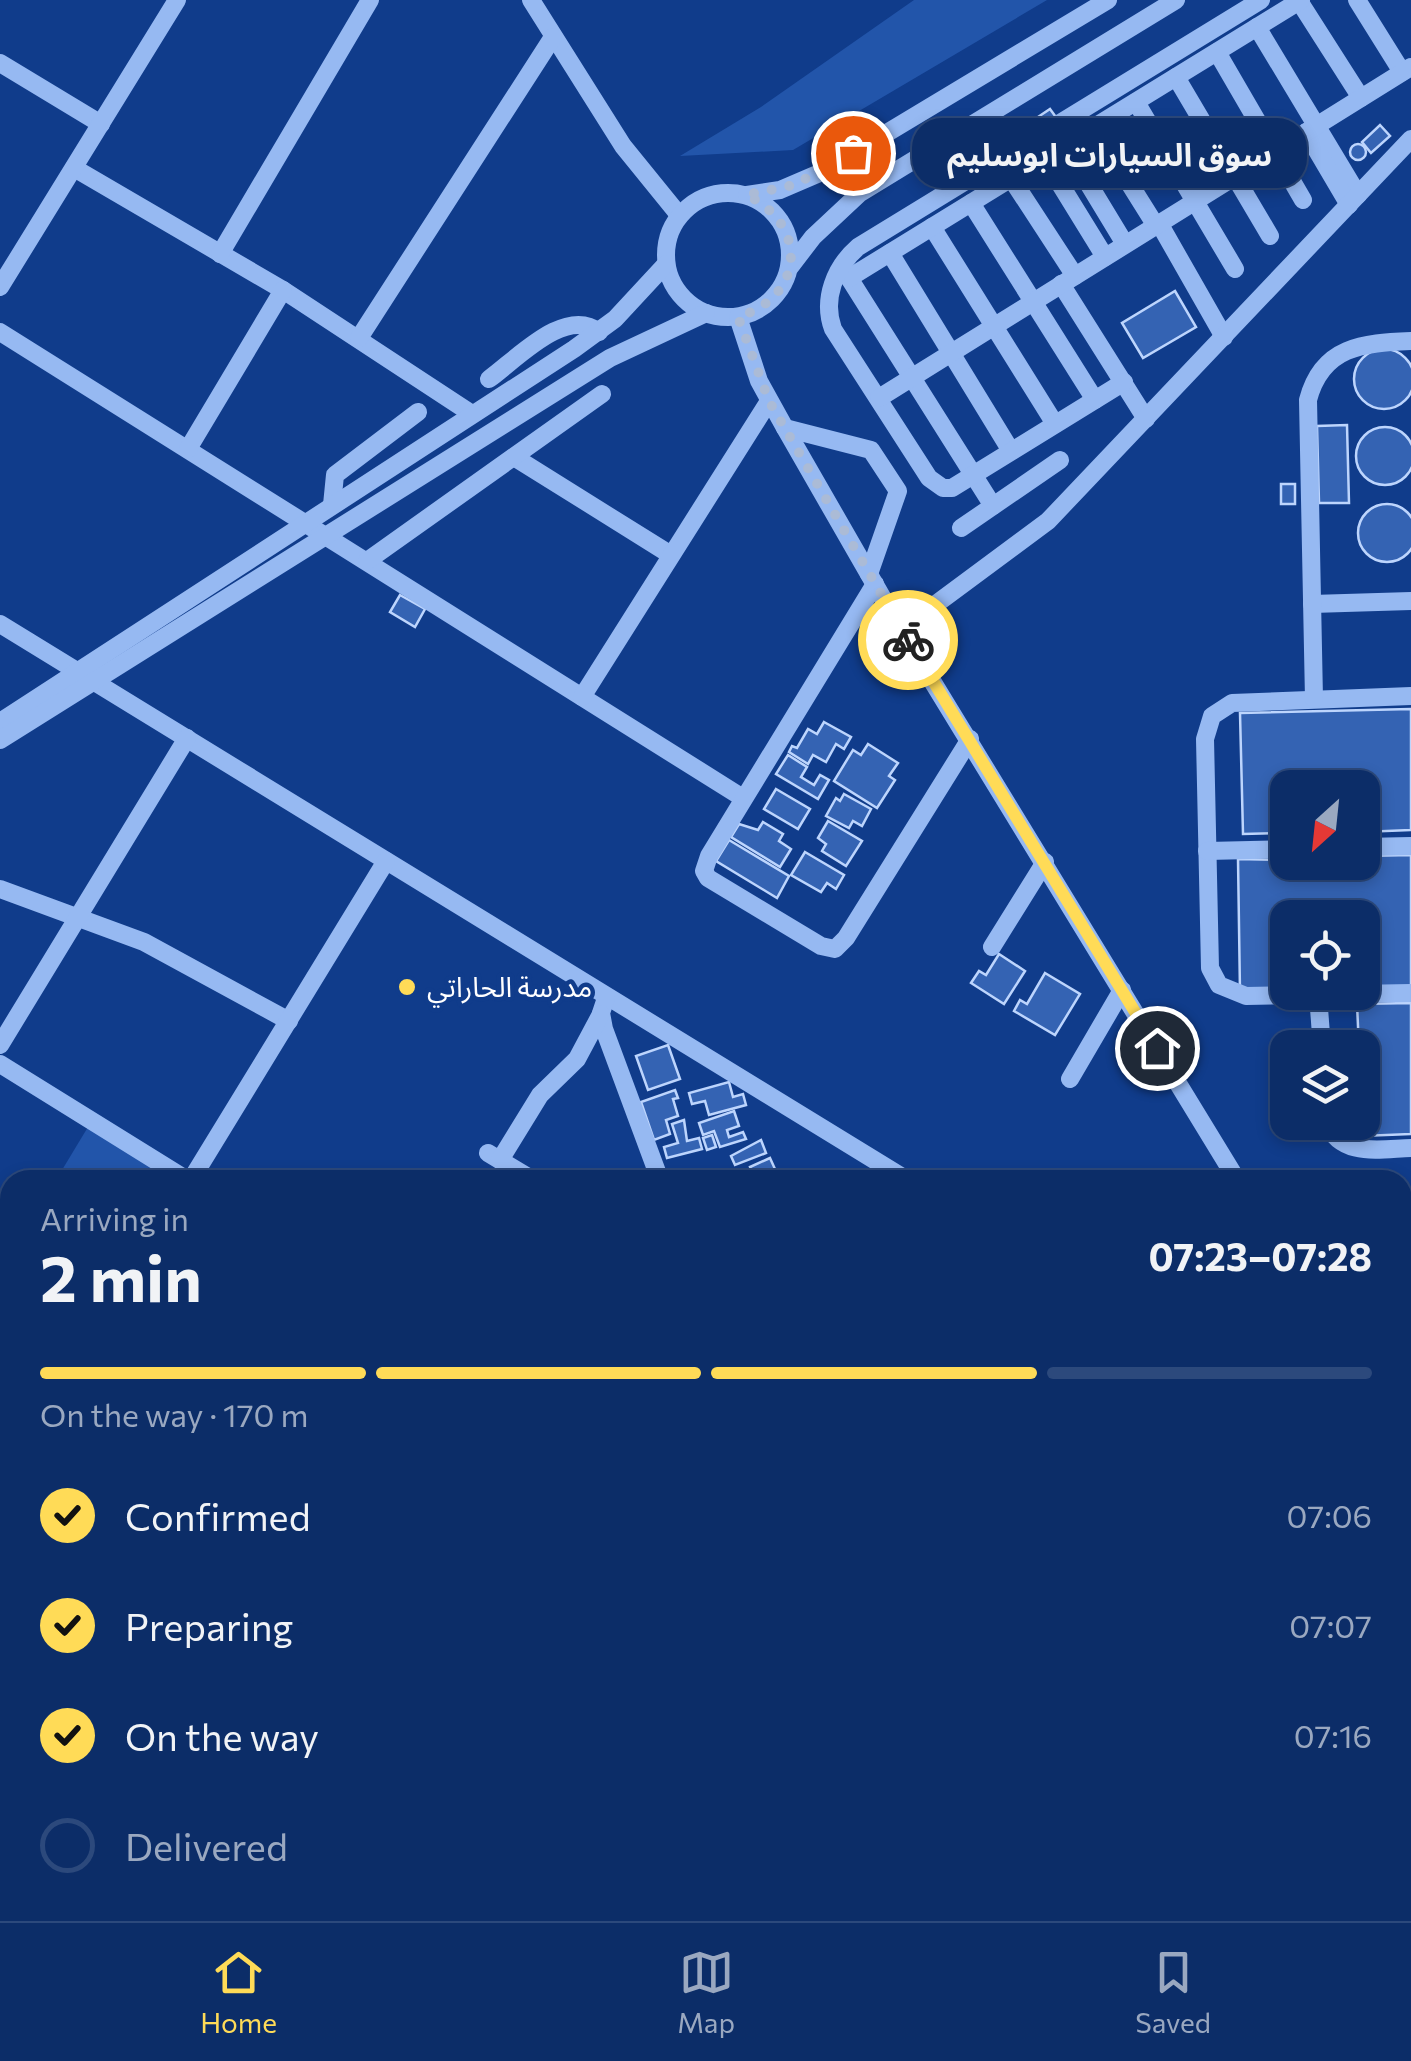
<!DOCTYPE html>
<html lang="en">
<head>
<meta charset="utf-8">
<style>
  body { margin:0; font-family:Commissioner,"Noto Sans Arabic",sans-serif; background:#15356e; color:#f1f3f6; height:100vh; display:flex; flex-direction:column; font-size:38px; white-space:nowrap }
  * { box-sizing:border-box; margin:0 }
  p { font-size:32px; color:#9aa8c0 }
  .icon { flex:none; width:55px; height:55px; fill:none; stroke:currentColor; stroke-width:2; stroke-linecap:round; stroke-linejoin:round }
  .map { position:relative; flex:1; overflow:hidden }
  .drawer { position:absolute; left:0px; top:1170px; width:1412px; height:752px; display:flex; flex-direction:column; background:#0c2d68; border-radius:30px 30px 0 0; box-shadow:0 5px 15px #0003,0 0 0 2px #2c497c }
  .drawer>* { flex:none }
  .needle { width:65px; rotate:207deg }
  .tools { position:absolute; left:1270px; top:770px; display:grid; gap:20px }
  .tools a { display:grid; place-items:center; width:110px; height:110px; border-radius:20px; background:#0c2d68; box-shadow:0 5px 15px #0003,0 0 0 2px #2c497c; font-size:50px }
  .pin { position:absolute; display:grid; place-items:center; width:85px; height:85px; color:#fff; margin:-42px; border:5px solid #fff; border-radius:50%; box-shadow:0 2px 10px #0007 }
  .courier { position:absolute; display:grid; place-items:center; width:100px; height:100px; margin:-50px; border:8px solid #ffdb57; border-radius:50%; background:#fff; color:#222; box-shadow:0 2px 12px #0007 }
  .bubble { position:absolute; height:70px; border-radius:30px; background:#0c2d68; box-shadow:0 5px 15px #0003,0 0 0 2px #2c497c; font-size:32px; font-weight:700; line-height:70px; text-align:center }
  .overview em { font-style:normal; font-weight:700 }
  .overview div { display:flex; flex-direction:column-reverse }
  .overview { display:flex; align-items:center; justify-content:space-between; height:170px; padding:0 40px }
  h1 { font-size:65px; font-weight:700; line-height:75px }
  .bar { display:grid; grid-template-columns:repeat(4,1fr); gap:15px 10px; align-content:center; height:120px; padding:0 40px }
  .bar i { height:12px; border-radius:8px; background:#2c497c }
  .bar .current { background:#ffdb57 }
  .bar p { grid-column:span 4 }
  ol { padding:0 40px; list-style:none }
  li { display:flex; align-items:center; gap:30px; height:110px }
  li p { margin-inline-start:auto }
  li .icon { padding:10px; border-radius:50%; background:#ffdb57; color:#111; stroke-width:4 }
  li:last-child { color:#9aa8c0 }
  li i { width:55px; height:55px; border:5px solid #2c497c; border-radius:50% }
  .dock { display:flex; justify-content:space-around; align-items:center; height:140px; border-top:2px solid #2c497c; background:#0c2d68; font-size:28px; color:#9aa8c0 }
  .dock a { display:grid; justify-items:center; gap:5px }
  .dock .current { color:#ffdb57 }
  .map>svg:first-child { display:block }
</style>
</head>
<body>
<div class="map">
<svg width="1411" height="1921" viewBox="0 0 1411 1921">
  <rect width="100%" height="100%" fill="#103c8b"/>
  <g fill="#25a">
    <polygon points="914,0 1047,0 793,150 680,156 761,107"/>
    <polygon points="88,1127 165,1174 162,1180 56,1180"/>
  </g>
  <g fill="#3463b3" stroke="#bdd5fd" stroke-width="2.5">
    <polygon points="1050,109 1058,120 1037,134 1029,123"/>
    <polygon points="1025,122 1035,131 1025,142 1014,132"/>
    <polygon points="1380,125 1390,136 1371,153 1362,142"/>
    <circle cx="1358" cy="152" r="8"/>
    <polygon points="1175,291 1196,327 1143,358 1122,323"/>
    <circle cx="1384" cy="379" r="30"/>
    <polygon points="1347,425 1349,503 1319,503 1317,426"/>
    <circle cx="1385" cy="456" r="29"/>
    <rect x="1281" y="484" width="14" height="20"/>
    <circle cx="1387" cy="533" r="29"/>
    <polygon points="400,595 425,609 415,627 390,612"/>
    <polygon points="1411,709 1411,830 1362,832 1362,788 1288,788 1288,833 1243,834 1240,713"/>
    <polygon points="824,722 851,737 844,749 836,744 826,762 813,755 808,764 789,752 792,746 797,748 808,729 817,734"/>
    <polygon points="868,744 898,763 889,776 895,780 877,808 834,781 853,750 861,755"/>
    <polygon points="788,755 807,767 801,777 814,785 820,775 829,780 818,799 776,774"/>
    <polygon points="776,789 810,809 798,829 764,809"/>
    <polygon points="844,794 871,809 862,826 853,821 849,828 826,816 836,798 840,801"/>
    <polygon points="828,821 862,841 846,866 822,851 826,844 818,838"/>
    <polygon points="763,822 783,834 779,841 791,849 780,867 731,837 739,824 758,830"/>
    <polygon points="729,840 789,876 777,898 716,861"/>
    <polygon points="805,852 844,875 836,889 827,883 821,892 791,875"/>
    <polygon points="1411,855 1411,989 1362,990 1362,918 1288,918 1288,991 1240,992 1238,859 1362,862 1362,856"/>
    <polygon points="999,954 1025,971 1004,1004 971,983 979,971 986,975"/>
    <polygon points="1045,973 1080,994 1055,1035 1014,1011 1020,1000 1027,1004"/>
    <polygon points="1411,1003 1411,1134 1362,1136 1362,1048 1359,1048 1357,1004"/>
    <polygon points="668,1045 680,1079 648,1090 636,1056"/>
    <polygon points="729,1082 733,1097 743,1094 746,1105 709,1115 705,1101 692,1104 689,1093"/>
    <polygon points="675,1090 678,1098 673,1099 678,1116 666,1120 670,1134 654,1140 641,1102"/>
    <polygon points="734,1111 739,1126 727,1130 729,1137 743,1132 746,1139 720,1147 714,1131 703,1135 699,1123"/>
    <polygon points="684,1120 687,1141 699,1138 702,1149 667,1158 664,1147 678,1143 672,1124"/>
    <polygon points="712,1135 716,1147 707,1150 703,1138"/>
    <polygon points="761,1140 766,1153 735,1165 731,1156"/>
    <polygon points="770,1158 775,1169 754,1178 750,1167"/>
    <polygon points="1411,1452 1411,1489 1408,1490 1402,1482 1402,1455"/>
    <polygon points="0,1610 10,1616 0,1642"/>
    <polygon points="10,1644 10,1668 0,1662"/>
    <polygon points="6,1773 10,1807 1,1811 0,1818 0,1776"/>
  </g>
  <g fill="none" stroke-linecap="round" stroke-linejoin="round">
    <g stroke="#96b9f2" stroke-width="18">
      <polyline points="531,0 623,146 679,215"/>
      <polyline points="1357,0 1402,72"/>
      <polyline points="1299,1 1361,98"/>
      <polyline points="1257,27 1358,195"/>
      <polyline points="1217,52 1303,200"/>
      <polyline points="0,63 101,124"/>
      <polyline points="1176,77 1270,236"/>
      <polyline points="1136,102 1235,269"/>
      <polyline points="1094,127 1156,226"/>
      <polyline points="1306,132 1349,205"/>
      <polyline points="1065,145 1125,244"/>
      <polyline points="1044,158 1105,257"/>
      <polyline points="74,168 283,290 472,414"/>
      <polyline points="1011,178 1075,276"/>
      <circle cx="728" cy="255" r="62"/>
      <polyline points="747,195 780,190 822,172 1108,0"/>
      <polyline points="971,203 1095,400"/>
      <polyline points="1159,223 1224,337"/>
      <polyline points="932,227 1055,424"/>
      <polyline points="890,253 1011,451"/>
      <polyline points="220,254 370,0"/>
      <polyline points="790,267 813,237 860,193 1176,0"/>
      <polyline points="844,270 993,506"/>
      <polyline points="849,278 1301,0"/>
      <polyline points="1061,284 1146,419"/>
      <polyline points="0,287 177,0"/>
      <polyline points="738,317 759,381 785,428 901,630 1237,1180"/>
      <polyline points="0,332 743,798"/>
      <polyline points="359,338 553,37"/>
      <path d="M489,379C517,359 565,306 599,332"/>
      <path d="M1124,382L952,488H943L929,478L833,329C822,299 835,267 858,247L1261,0"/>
      <polyline points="879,398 1411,67"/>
      <polyline points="785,428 871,450 898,491 869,574"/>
      <polyline points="188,449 283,290"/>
      <polyline points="514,457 671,555"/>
      <polyline points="332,505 335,475 418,412"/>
      <polyline points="961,528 1060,460"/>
      <polyline points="367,561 602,394"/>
      <polyline points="875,584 709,856 704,871 708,878 821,946 835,949 846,938 970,739"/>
      <polyline points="1312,604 1411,601"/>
      <polyline points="0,624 907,1180"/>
      <polyline points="901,630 1048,521 1411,139"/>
      <polyline points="1411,696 1232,703 1212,716 1205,739 1210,968 1219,985 1246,996 1411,993"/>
      <polyline points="582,697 769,401"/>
      <path d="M1314,699L1308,400C1322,346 1363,343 1411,341"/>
      <polyline points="0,722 574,349 615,319 666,264"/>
      <polyline points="0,740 610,358 706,313"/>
      <polyline points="1362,847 1411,846"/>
      <polyline points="1207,851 1288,849"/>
      <polyline points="0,889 144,942 289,1021"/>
      <polyline points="992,947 1045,862"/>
      <polyline points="1318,995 1322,1048"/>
      <polyline points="606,998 601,1013 604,1029 660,1180"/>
      <polyline points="0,1045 187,738"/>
      <polyline points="0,1064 187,1180"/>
      <polyline points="1070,1079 1122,990"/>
      <path d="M1326,1122C1341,1158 1379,1149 1411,1148"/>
      <polyline points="488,1153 533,1180"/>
      <polyline points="500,1160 540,1095 577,1059 601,1014"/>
      <polyline points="191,1180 386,861"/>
      <polyline points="0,1283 10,1289"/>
      <polyline points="1402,1378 1411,1386"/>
      <polyline points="0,1459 10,1465"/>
      <polyline points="5,1683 10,1711"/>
      <polyline points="1402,1816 1411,1850"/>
      <polyline points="0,1892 10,1896"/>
      <polyline points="57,1912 82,1921"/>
      <polyline points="312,1912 336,1921"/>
      <polyline points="603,1912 626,1921"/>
      <polyline points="689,1912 691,1921"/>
      <polyline points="930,1912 933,1921"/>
      <polyline points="1258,1912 1261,1921"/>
      <polyline points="453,1921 456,1912"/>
      <polyline points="833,1921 858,1912"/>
      <polyline points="1051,1921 1077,1912"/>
    </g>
  </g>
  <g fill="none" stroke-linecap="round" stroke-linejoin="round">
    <path stroke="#abbbd6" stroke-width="10" stroke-dasharray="0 18" d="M853,153L794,185L746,195C809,224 805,297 738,317L769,401L908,640"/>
    <polyline stroke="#ffdb57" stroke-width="12" points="908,640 1157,1048"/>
  </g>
  <circle fill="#ffdb57" stroke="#103c8b" stroke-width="4" cx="407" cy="987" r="10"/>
  <g text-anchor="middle" stroke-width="9" stroke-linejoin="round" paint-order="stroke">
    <g font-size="28" fill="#fff" stroke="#103c8b" text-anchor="start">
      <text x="427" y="997">مدرسة الحاراتي</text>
    </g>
  </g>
</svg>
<div class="tools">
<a><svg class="needle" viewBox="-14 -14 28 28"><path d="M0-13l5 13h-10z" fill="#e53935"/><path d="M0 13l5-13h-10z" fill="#9aa8c0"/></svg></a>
<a><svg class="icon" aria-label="locate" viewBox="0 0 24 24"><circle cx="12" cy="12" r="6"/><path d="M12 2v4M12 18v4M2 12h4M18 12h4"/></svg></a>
<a><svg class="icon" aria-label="layers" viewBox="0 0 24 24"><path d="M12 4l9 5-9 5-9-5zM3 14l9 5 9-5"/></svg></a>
</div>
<div class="pin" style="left:853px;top:153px;background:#ea580c"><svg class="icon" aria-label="bag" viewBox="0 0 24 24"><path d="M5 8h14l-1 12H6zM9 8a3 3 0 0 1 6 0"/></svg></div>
<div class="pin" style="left:1157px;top:1048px;background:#1f2937"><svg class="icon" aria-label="home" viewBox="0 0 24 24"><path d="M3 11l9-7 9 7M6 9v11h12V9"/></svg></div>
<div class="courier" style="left:908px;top:640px"><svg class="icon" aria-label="bike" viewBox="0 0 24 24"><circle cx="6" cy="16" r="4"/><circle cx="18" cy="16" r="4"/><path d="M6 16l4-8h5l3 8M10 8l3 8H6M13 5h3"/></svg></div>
<div class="bubble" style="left:912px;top:118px;width:395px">سوق السيارات ابوسليم</div>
<section class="drawer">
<div class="overview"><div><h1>2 min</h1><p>Arriving in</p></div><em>07:23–07:28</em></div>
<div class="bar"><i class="current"></i><i class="current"></i><i class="current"></i><i></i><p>On the way · 170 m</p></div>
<ol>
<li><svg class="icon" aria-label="check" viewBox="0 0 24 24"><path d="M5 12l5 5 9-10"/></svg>Confirmed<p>07:06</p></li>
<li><svg class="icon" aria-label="check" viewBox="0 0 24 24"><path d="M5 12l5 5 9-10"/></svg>Preparing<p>07:07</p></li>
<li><svg class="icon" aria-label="check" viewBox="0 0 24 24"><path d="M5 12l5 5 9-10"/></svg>On the way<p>07:16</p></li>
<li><i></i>Delivered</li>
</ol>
</section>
</div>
<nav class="dock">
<a class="current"><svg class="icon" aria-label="home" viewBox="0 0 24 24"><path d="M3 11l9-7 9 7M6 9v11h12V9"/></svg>Home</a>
<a><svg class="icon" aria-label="map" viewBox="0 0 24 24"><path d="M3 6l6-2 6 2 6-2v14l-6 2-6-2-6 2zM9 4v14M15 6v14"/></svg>Map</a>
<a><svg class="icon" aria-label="saved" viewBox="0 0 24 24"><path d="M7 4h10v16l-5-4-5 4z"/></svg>Saved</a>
</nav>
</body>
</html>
